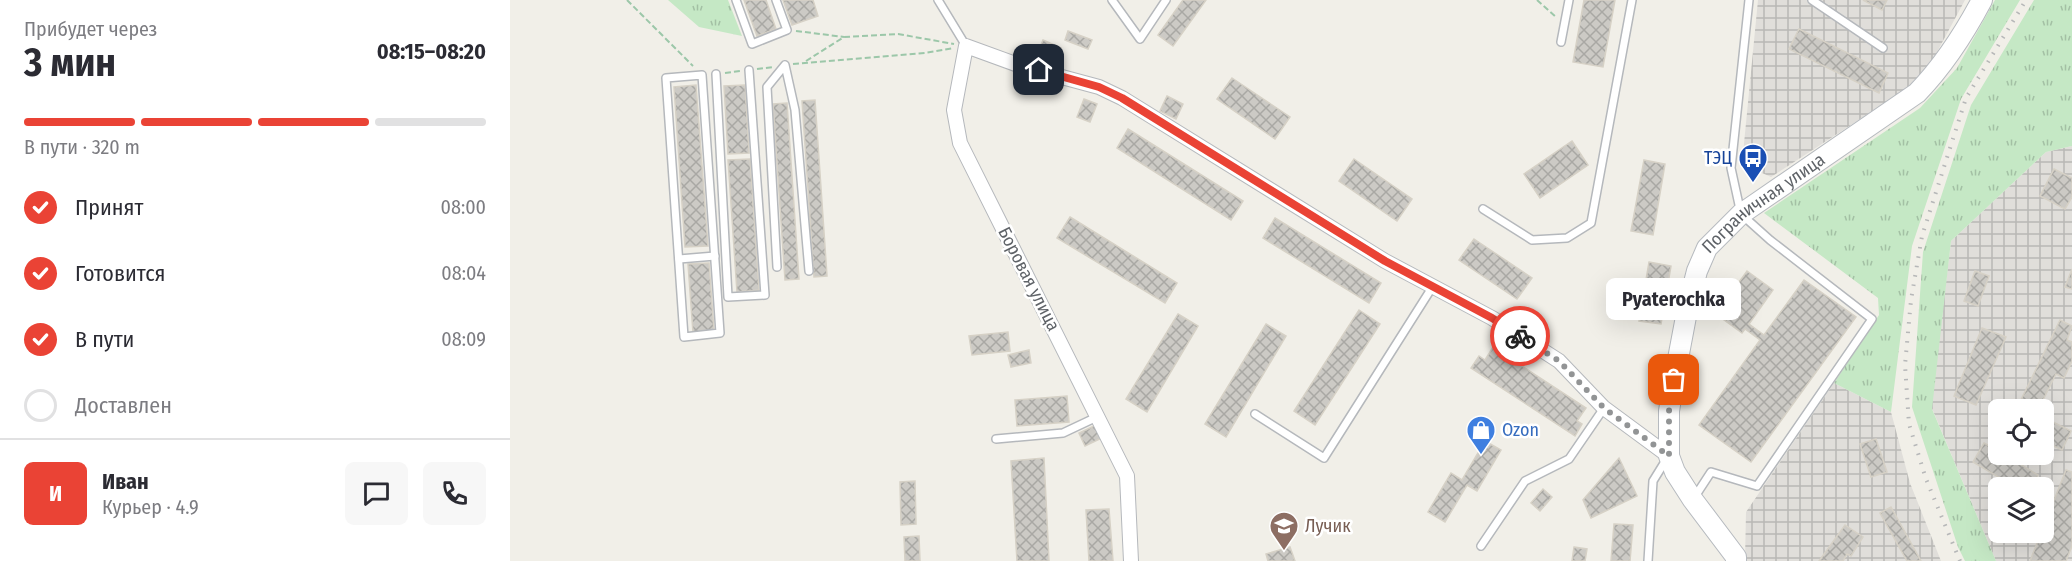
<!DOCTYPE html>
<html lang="ru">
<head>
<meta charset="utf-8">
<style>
  body { margin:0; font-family:"Fira Sans Condensed",sans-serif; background:#f7f7f7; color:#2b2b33; height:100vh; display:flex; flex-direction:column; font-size:22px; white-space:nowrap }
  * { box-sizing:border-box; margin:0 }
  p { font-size:20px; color:#7c7c81 }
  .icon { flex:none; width:33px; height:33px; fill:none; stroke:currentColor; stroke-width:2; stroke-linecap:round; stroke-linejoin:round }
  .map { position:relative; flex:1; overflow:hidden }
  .details { display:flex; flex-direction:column; background:#fff; width:510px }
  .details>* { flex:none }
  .fabs { position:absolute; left:1478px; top:399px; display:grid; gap:12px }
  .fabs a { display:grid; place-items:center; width:66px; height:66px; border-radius:9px; background:#fff; box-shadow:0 6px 24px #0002; font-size:30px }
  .pin { position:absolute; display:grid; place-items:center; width:51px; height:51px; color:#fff; margin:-26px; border-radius:12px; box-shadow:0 3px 9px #0006 }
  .courier { position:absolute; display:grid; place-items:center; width:60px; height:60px; margin:-30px; border:4px solid #ea4335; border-radius:50%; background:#fff; color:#222; box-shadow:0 2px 8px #0007 }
  .bubble { position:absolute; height:42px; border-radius:9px; background:#fff; box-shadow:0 6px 24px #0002; font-size:20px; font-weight:700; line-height:42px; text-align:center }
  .overview em { font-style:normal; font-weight:700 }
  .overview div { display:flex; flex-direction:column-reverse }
  .overview { display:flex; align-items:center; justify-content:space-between; height:102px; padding:0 24px }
  h1 { font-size:39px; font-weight:700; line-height:45px }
  .bar { display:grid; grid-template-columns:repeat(4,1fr); gap:9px 6px; align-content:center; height:72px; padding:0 24px }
  .bar i { height:8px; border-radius:4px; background:#e1e1e2 }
  .bar .selected { background:#ea4335 }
  .bar p { grid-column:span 4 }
  .line { display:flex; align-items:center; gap:15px; padding:0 24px; border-top:2px solid #e1e1e2 }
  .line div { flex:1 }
  .round { display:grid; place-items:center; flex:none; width:63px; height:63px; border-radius:9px; background:#f7f7f7 }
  ol { padding:0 24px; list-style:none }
  li { display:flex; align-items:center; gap:18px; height:66px }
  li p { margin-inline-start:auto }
  li .icon { padding:6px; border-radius:50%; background:#ea4335; color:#fff; stroke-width:4 }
  li:last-child { color:#7c7c81 }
  li i { width:33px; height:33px; border:3px solid #e1e1e2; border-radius:50% }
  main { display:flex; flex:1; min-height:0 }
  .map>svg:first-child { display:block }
</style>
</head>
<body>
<main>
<section class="details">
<div class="overview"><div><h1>3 мин</h1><p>Прибудет через</p></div><em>08:15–08:20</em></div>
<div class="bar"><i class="selected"></i><i class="selected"></i><i class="selected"></i><i></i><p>В пути · 320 m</p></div>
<ol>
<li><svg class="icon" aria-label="check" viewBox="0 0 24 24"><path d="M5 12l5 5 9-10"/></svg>Принят<p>08:00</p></li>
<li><svg class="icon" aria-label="check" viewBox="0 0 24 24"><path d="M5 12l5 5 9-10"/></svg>Готовится<p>08:04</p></li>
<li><svg class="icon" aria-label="check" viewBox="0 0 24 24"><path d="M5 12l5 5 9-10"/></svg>В пути<p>08:09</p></li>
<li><i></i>Доставлен</li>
</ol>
<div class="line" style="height:108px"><b class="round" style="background:#ea4335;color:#fff">И</b><div><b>Иван</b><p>Курьер · 4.9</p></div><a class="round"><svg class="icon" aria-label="chat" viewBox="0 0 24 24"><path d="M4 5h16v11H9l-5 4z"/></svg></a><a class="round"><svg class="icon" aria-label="phone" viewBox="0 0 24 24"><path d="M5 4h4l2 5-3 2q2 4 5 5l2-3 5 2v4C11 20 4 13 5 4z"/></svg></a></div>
</section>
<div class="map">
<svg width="1562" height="561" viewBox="0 0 1562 561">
  <defs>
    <pattern id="industrial-grid" width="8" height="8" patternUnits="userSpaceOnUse" patternTransform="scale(1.5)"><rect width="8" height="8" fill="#e0deda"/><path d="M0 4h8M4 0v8" fill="none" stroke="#b9b8b5"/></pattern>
    <pattern id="grass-tufts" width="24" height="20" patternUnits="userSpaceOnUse" patternTransform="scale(1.5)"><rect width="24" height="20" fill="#c5e8c5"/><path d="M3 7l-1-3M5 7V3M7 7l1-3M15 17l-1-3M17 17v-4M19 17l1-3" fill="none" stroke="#a3c0a4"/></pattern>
    <pattern id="building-cross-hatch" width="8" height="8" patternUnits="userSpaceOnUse" patternTransform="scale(1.5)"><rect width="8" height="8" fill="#cccac5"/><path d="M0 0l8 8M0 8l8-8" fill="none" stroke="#a9a8a4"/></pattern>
  </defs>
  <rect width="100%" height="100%" fill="#f1efe8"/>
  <g fill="url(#industrial-grid)" fill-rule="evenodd">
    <polygon points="1248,0 1455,0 1413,78 1261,177 1232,164"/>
    <path d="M1562,146V561H1486L1421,406L1441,241L1536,152ZM1488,410H1533V454H1488ZM1488,488H1533V532H1488Z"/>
    <polygon points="1324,383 1381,412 1400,483 1431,561 1235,561 1236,512"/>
  </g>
  <g fill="url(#grass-tufts)">
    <polygon points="158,0 218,0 232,36 189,27"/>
    <polygon points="1485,0 1510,0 1451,99 1402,246 1381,412 1324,383 1369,315 1368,298 1254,213 1410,108 1447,68"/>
    <polygon points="1524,0 1562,0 1562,146 1536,152 1441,241 1422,409 1486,561 1455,561 1448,547 1402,407 1413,252 1461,105"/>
  </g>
  <g fill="url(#building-cross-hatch)" stroke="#d6d1c6" stroke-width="1.5">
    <polygon points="234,0 256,0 266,29 247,36"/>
    <polygon points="273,0 303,0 308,16 282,25"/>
    <polygon points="673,0 696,0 663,46 648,35"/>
    <polygon points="1074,0 1105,0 1093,67 1063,62"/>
    <polygon points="1353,0 1377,0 1372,10"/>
    <polygon points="1289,29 1378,73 1369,93 1279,49"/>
    <polygon points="558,31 582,40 578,49 555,40"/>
    <polygon points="533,40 551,48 547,58 529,50"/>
    <polygon points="722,78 780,117 765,139 707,99"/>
    <polygon points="186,85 198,246 175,247 164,87"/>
    <polygon points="235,85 239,153 218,154 214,86"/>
    <polygon points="657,96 673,104 666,119 650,111"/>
    <polygon points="574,99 587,104 580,122 567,117"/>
    <polygon points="305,100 317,276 304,277 292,101"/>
    <polygon points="277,103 289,279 275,280 263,104"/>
    <polygon points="618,129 733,201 721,220 607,148"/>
    <polygon points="1062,141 1078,165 1030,198 1014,174"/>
    <polygon points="240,159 249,290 227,292 218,160"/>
    <polygon points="844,159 902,199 887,221 829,181"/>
    <polygon points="1134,160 1155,164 1143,235 1121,231"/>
    <polygon points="1544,169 1562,178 1562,197 1555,209 1530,196"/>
    <polygon points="560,217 667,283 655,303 547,238"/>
    <polygon points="765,218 871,283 859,303 753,238"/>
    <polygon points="964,239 1022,278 1007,299 949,260"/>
    <polygon points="1139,262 1161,266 1151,324 1129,321"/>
    <polygon points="199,263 204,331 183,333 178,264"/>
    <polygon points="1562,269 1562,289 1555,287"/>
    <polygon points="1237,271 1263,290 1239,324 1254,335 1294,280 1346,317 1241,462 1189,425 1250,340 1235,329 1232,333 1206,314"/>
    <polygon points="1465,271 1479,276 1468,306 1454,301"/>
    <polygon points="849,310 870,324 805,425 784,411"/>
    <polygon points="668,314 688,326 637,412 616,399"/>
    <polygon points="1550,320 1562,326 1557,340 1562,342 1562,361 1554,378 1546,374 1528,410 1506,410"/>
    <polygon points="756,324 776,336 716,437 695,424"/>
    <polygon points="1472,328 1496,337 1466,405 1444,396"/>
    <polygon points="498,332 500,351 462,355 459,336"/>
    <polygon points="983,347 1076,408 1067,421 1072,424 1065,436 961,368 969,356 975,360"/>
    <polygon points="519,350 521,363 501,367 498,355"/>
    <polygon points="557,396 559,422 507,426 505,400"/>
    <polygon points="1533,417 1561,431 1552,450 1533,441"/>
    <polygon points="586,425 592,438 575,446 569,433"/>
    <polygon points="1366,439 1377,472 1361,477 1350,444"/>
    <polygon points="975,441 991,450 967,491 957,485 935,522 918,512 941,473 952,480"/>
    <polygon points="1474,443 1488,451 1488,454 1494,454 1528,475 1521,488 1507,488 1463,462"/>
    <polygon points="534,458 539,561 507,561 501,461"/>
    <polygon points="1109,458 1127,496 1081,518 1073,500"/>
    <polygon points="1556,470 1562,472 1562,546 1556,561 1520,561"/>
    <polygon points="405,481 406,524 391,525 390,482"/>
    <polygon points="1033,489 1042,497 1030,511 1021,503"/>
    <polygon points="1381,507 1411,561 1397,561 1370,513"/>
    <polygon points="599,509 603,561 579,561 576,510"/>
    <polygon points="1104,524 1123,525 1120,561 1101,561"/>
    <polygon points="1335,525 1353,537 1341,556 1337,554 1333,561 1309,561"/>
    <polygon points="409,536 410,561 395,561 394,537"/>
    <polygon points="780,547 785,561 758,561 756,554"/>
    <polygon points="1064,547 1077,549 1075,561 1062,561"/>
  </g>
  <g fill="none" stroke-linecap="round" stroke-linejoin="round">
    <g stroke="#b5b8bc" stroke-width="10">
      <g id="service">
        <polyline points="226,0 242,44 277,30 266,0"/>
        <polyline points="428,0 456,46"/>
        <polyline points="602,0 630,39 656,0"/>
        <polyline points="1302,0 1373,48"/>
        <polyline points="1051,42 1059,0"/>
        <polyline points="206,74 218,297 255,295 239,70"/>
        <polygon points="192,75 210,333 174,337 156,78"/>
        <polyline points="973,209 1022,240 1057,238 1081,223 1122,0"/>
        <polyline points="169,259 205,256"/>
        <polyline points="267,267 257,87 275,65 285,110 299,271"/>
        <polyline points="745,414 814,458 923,286"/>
        <polyline points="486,439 553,433 589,416"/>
        <polyline points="1184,498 1201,472 1247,486 1362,319 1260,240 1231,214 1221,168 1239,0"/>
        <polyline points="971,546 1015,481 1059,459 1094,408"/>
        <polyline points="1138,561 1143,481 1156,460"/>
      </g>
    </g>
    <g stroke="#b5b8bc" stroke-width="16">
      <polyline id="minor" points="621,561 617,476 450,143 444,110 456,46 511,66 589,87 612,98 875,261 982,318 1049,361 1094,408 1159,456"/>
    </g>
    <g stroke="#b6babf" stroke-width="22">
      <g id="secondary">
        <path id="s1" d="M1226,561V557L1183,500L1165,472L1159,456V411L1164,380L1178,306L1187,271L1197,248L1231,214L1407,93C1434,65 1454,34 1472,0"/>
      </g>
    </g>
    <g stroke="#9cc7a9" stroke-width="2" stroke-dasharray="6 3" stroke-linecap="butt">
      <polyline points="117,0 183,66"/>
      <polyline points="1027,0 1047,18"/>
      <polyline points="286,31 334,37"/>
      <polyline points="296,61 334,37 388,34 444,44"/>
      <polyline points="283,64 415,53 444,48"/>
      <polyline points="247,69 263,67"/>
      <polyline points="215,73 230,71"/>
    </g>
    <use href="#service" stroke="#fff" stroke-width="7"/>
    <use href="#minor" stroke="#fff" stroke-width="14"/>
    <use href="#secondary" stroke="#fff" stroke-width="20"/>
    <polyline stroke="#b6b7b8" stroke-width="4" stroke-dasharray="1.5 8" stroke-linecap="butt" points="1450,561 1416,479 1399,424 1395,365 1401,300 1412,236 1456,98 1516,0"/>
  </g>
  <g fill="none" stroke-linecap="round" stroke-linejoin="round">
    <polyline stroke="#929495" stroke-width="6" stroke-dasharray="0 10.8" points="1010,336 1049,361 1094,408 1159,456 1159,411 1164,380"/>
    <polyline stroke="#ea4335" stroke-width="8" points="529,70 589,87 612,98 875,261 982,318 1010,336"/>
  </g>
  <defs>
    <g id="bus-pin" transform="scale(1.5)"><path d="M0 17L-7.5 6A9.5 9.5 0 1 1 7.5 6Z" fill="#1a4fb4" stroke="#fff"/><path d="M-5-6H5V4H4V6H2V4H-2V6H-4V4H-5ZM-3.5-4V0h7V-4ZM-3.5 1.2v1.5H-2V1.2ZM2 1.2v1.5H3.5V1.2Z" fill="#fff"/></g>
    <g id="shop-pin" transform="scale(1.5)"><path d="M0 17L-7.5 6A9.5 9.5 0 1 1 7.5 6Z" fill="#3f7fe0" stroke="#fff"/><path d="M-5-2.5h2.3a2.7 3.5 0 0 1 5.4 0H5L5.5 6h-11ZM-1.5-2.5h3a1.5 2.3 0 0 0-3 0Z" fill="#fff"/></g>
    <g id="school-pin" transform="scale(1.5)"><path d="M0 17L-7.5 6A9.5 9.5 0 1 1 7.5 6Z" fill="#8d6e63" stroke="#fff"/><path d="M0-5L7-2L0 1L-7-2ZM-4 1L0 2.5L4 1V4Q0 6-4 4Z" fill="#fff"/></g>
  </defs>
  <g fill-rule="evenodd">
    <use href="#bus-pin" x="1243" y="158"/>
    <use href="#shop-pin" x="971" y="430"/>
    <use href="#school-pin" x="774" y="526"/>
  </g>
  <g text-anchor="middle" stroke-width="5" stroke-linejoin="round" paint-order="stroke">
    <g font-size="18" fill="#164399" stroke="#fff" text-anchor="end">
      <text x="1222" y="164">ТЭЦ</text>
    </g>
    <g font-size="18" fill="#5f6368" stroke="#fff">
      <text dy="6" stroke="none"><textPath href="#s1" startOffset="411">Пограничная улица</textPath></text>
      <text transform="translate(519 279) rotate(63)" y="6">Боровая улица</text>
    </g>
    <g font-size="18" fill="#366cbe" stroke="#fff" text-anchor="start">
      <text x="992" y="436">Ozon</text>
    </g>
    <g font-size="18" fill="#785e54" stroke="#fff" text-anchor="start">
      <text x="795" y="532">Лучик</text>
    </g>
  </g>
</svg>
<div class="fabs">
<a><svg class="icon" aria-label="locate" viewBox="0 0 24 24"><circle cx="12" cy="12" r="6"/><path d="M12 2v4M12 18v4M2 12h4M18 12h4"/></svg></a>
<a><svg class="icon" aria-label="layers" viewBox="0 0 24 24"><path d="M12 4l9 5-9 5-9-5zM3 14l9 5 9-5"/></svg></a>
</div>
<div class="pin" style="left:1164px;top:380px;background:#ea580c"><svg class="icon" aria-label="bag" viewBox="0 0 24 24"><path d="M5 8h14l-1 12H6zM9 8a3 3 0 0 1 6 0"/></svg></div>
<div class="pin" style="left:529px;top:70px;background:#1f2937"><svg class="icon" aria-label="home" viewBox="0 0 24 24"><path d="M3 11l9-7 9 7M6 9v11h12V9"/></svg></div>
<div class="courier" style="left:1010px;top:336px"><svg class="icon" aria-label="bike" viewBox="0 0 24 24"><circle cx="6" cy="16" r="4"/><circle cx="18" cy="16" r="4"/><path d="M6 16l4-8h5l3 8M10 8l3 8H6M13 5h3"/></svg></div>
<div class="bubble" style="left:1096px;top:278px;width:135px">Pyaterochka</div>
</div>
</main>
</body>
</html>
